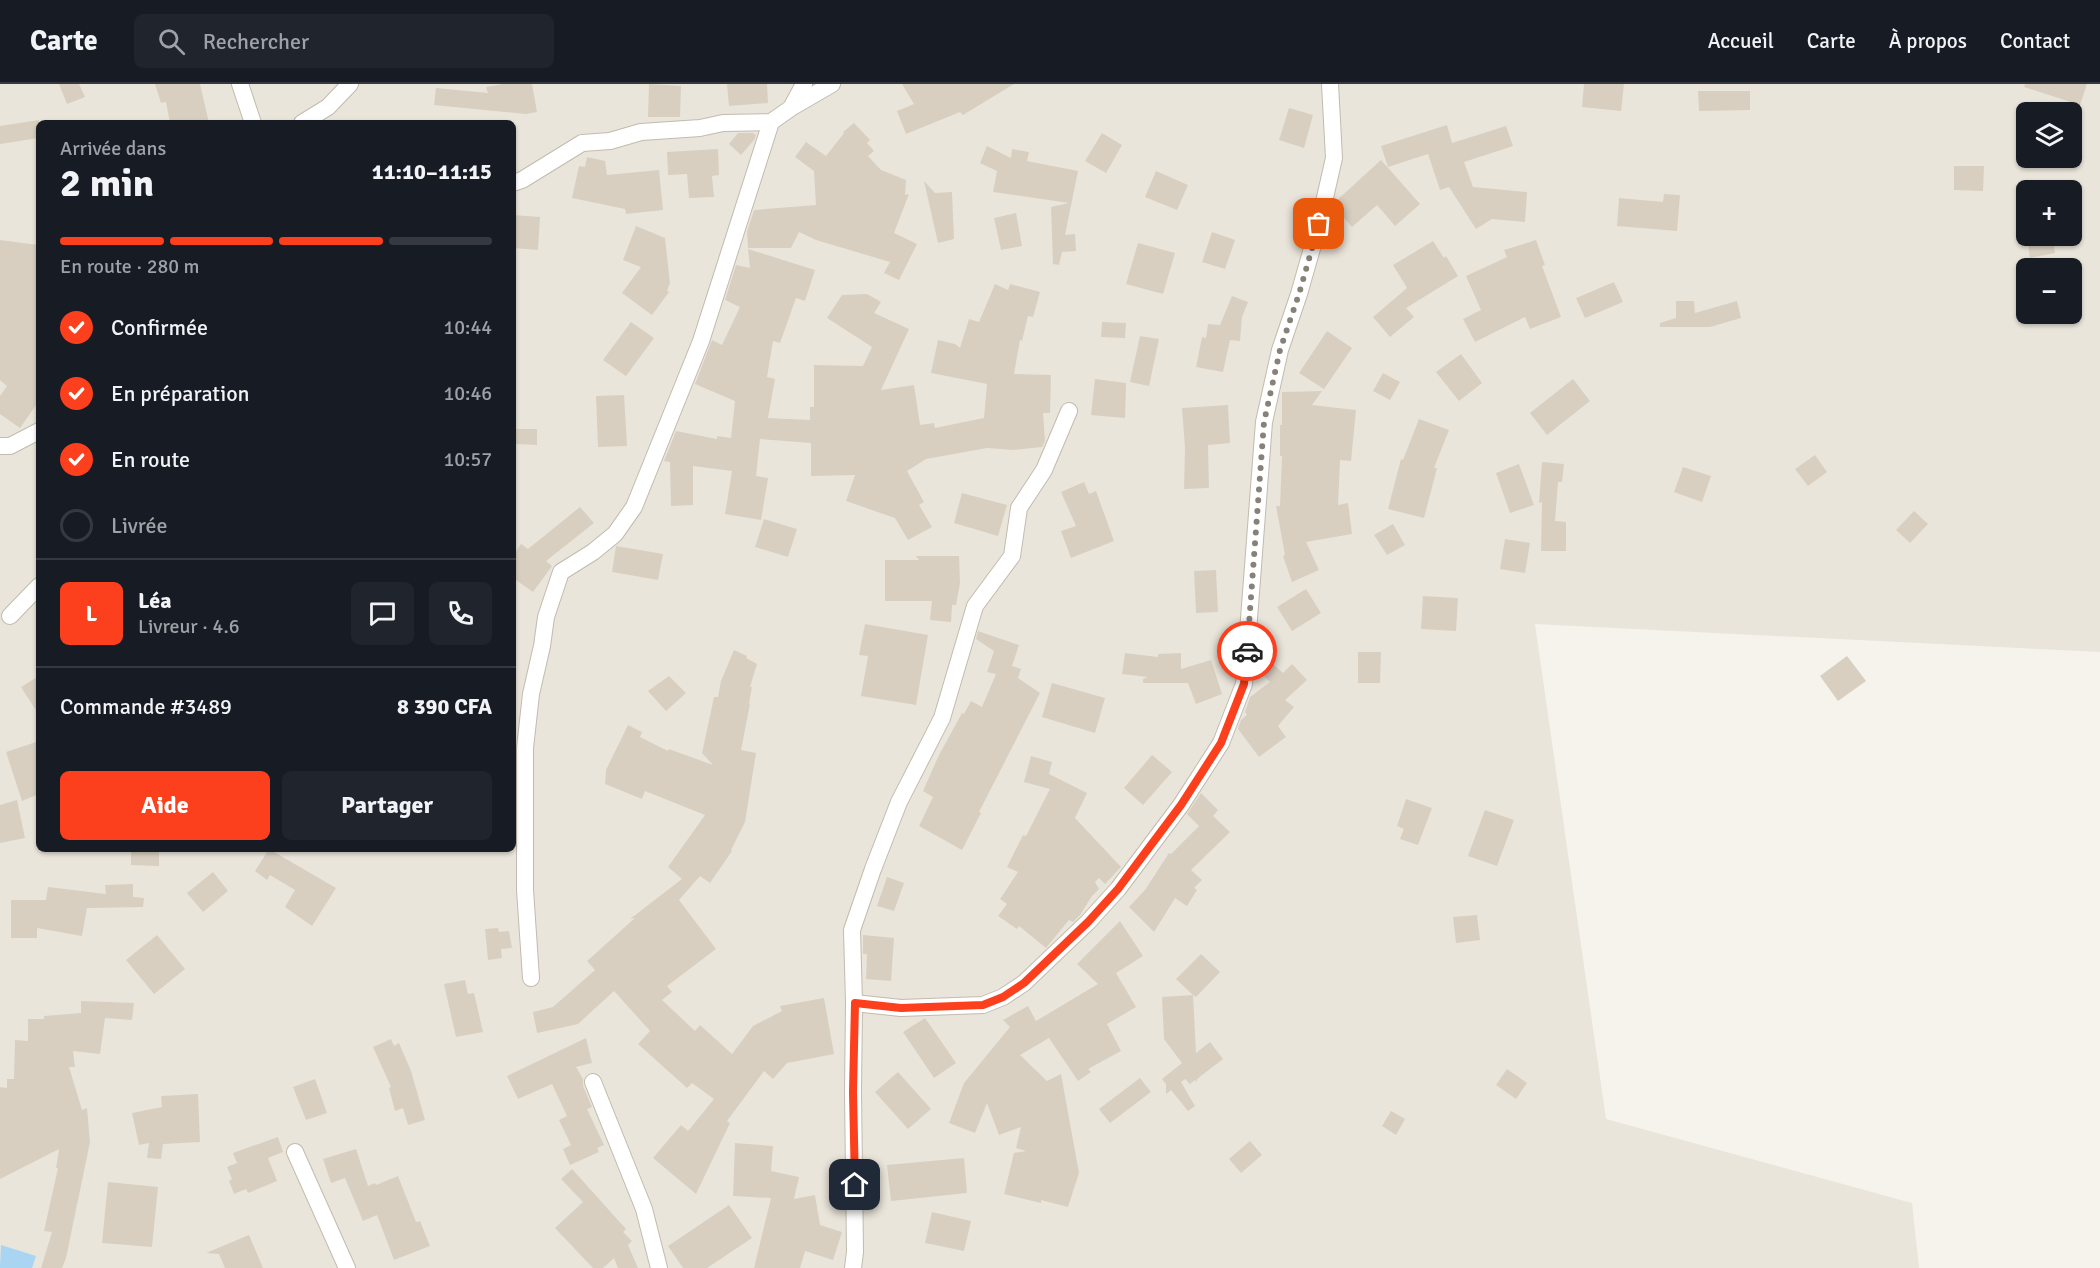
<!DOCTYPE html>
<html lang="fr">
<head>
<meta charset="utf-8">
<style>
  body { margin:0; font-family:Signika,sans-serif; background:#20242c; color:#f1f3f6; height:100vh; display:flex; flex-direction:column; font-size:22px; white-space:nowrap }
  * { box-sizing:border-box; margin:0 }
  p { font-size:20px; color:#9ea1a6 }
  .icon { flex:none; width:33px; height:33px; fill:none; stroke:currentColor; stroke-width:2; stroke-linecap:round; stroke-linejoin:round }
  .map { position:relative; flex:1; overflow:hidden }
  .side { position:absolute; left:36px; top:36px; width:480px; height:732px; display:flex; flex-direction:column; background:#171b24; border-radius:9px; box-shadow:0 2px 4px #0004 }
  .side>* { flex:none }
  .fabs { position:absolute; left:2016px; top:18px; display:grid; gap:12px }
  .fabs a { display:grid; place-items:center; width:66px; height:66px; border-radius:9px; background:#171b24; box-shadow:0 2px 4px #0004; font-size:30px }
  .pin { position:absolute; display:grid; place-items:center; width:51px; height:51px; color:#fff; margin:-26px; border-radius:12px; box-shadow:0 3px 9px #0006 }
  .courier { position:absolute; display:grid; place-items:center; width:60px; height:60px; margin:-30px; border:4px solid #fc3f1d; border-radius:50%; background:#fff; color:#222; box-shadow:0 2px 8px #0007 }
  .summary em { font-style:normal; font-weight:700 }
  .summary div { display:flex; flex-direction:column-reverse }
  .summary { display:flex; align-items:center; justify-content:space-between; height:102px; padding:0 24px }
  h1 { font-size:39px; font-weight:700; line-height:45px }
  .bar { display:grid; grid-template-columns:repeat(4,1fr); gap:9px 6px; align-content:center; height:72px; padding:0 24px }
  .bar i { height:8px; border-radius:4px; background:#363941 }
  .bar .active { background:#fc3f1d }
  .bar p { grid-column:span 4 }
  .line { display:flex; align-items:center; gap:15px; padding:0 24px; border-top:2px solid #363941 }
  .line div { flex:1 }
  .round { display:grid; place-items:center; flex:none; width:63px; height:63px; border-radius:9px; background:#20242c }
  ol { padding:0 24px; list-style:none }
  li { display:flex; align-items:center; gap:18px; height:66px }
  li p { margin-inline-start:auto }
  li .icon { padding:6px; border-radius:50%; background:#fc3f1d; color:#fff; stroke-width:4 }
  li:last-child { color:#9ea1a6 }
  li i { width:33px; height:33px; border:3px solid #363941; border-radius:50% }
  .action { display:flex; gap:12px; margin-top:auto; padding:12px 24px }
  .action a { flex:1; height:69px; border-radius:9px; background:#fc3f1d; color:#fff; font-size:24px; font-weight:700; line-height:69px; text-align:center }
  .action a+a { background:#20242c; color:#f1f3f6 }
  header { display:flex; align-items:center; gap:36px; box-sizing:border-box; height:84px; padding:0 30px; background:#171b24; border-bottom:2px solid #363941 }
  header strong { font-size:28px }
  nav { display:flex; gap:33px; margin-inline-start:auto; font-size:21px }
  .search { width:420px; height:54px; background:#20242c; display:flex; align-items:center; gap:15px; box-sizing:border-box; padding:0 21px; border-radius:9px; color:#9ea1a6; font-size:22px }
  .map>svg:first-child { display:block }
</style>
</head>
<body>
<header>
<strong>Carte</strong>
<div class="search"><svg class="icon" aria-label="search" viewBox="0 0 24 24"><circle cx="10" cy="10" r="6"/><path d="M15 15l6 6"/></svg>Rechercher</div>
<nav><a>Accueil</a><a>Carte</a><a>À propos</a><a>Contact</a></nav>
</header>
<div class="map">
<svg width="2100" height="1184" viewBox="0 0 2100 1184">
  <rect width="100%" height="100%" fill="#f6f3ec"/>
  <path fill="#eae5da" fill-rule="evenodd" d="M0,0H2100V568L1535,540L1606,1035L1912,1119L1919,1184H0ZM2026,28H2072V74H2026ZM39,39H513V765H39ZM2026,106H2072V152H2026ZM2026,184H2072V230H2026Z"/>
  <polygon fill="#a9d4f2" points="1,1161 36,1172 32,1184 0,1184"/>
  <g fill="#d8cfc1">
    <polygon points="59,0 79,0 85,13 67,20"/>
    <polygon points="155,0 200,0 209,39 170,39 166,18 161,19"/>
    <polygon points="503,0 532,0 537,28 526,30 434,21 436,4 488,9 486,3"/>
    <polygon points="649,0 681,2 680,33 648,33"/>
    <polygon points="727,0 767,0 768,19 729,22"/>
    <polygon points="902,0 1014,0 963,31 960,28 906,50 897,27 914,20"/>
    <polygon points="1584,0 1624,0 1621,27 1582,23"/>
    <polygon points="2025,0 2087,0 2080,21 2024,3"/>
    <polygon points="1698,7 1750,7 1750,26 1699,27"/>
    <polygon points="1289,24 1313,31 1304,64 1279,56"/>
    <polygon points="39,36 39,54 0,60 0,42"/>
    <polygon points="854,39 870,56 867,59 874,67 868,72 881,86 906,96 905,111 909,110 894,149 917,160 899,196 884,189 890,178 816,156 799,148 791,164 748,164 747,148 754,126 816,121 814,87 795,73 806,58 826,72 844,49 843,48"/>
    <polygon points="1447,41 1452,59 1506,42 1513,62 1464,78 1473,103 1527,108 1525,138 1492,135 1476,145 1449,103 1440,106 1428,70 1388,83 1381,62"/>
    <polygon points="738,49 753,49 756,51 754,56 741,71 729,60"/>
    <polygon points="1102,49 1122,61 1106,89 1085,77"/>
    <polygon points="987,62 1011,74 1012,65 1029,68 1027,77 1078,87 1065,151 1075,150 1076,167 1062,168 1059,181 1053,180 1051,123 1069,119 993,108 997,87 980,79"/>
    <polygon points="718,65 719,91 712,92 714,113 689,114 687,90 668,91 667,68"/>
    <polygon points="587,73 605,77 607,91 659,86 663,126 626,130 625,125 572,114 579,82 585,83"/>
    <polygon points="1381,76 1420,120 1395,142 1377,121 1352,143 1334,122 1335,118"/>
    <polygon points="1954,82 1984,82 1983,107 1954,106"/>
    <polygon points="1156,87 1188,101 1177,126 1145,113"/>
    <polygon points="924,97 935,109 952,108 954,155 938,159"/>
    <polygon points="1664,110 1680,111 1677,147 1617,142 1619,114 1663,118"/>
    <polygon points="1016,129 1022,162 1001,166 994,134"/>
    <polygon points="513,131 540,133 538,166 513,164"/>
    <polygon points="636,142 665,154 670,199 667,207 669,208 652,231 622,209 641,183 623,176"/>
    <polygon points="1212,148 1235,156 1225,185 1202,178"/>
    <polygon points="0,156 39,161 39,317 20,344 0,330 0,312 7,302 0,296"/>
    <polygon points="1536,156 1545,181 1542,182 1561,233 1530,245 1525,233 1475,258 1463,235 1481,226 1466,192 1507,173 1504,166"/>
    <polygon points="2053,156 2055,169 2030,174 2028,160"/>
    <polygon points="1433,157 1444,174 1446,172 1458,192 1406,224 1414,233 1390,253 1373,233 1407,204 1393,181"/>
    <polygon points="1138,159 1175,169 1163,210 1126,200"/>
    <polygon points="748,165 815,186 805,217 796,214 780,259 773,257 767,293 775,295 768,334 810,336 810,323 814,323 814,281 863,282 872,263 827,234 842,211 867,210 881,218 874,229 909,245 881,306 914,301 920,341 934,339 935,344 984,334 987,300 931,289 938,256 955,260 960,264 969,235 979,238 995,200 1008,206 1010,200 1040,208 1033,233 1028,232 1022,257 1020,256 1014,290 1051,291 1050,329 1043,329 1045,357 1042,363 1013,366 987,364 926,375 907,387 924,418 919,421 932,443 908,456 895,434 846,417 855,391 811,392 811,359 760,355 756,392 768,394 761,436 725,430 732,387 693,382 693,421 671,422 670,378 664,377 676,347 717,355 717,352 731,354 735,317 695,300 712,256 722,261 740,223 725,216 736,181 750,184"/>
    <polygon points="1614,198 1623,218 1585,234 1576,214"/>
    <polygon points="1232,212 1248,218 1242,233 1240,257 1230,256 1223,288 1196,283 1202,253 1206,254 1208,240 1220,241"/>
    <polygon points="1676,217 1694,217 1695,229 1737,217 1741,234 1710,243 1660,243 1660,239 1676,234"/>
    <polygon points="631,238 654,254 626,292 603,276"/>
    <polygon points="1102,238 1126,239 1125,254 1101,253"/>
    <polygon points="1327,247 1352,264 1324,305 1299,289"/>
    <polygon points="1140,252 1159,255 1149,302 1130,298"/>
    <polygon points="1461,270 1482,299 1459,317 1436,288"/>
    <polygon points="1383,289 1400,298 1390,316 1373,307"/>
    <polygon points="1095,295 1126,299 1125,334 1091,331"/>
    <polygon points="1573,295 1590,317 1547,351 1530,329"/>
    <polygon points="1322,307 1312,321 1356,326 1351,377 1340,376 1338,421 1348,419 1352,450 1306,458 1319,486 1292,498 1283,472 1285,471 1276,422 1280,422 1282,372 1280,372 1280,341 1282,341 1282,308"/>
    <polygon points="624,311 627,362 598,363 596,312"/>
    <polygon points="1228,321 1230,359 1208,361 1209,404 1184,405 1185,364 1182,324"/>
    <polygon points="1419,335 1449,346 1434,384 1437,384 1424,434 1388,425 1401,375 1403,376"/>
    <polygon points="516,345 537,345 537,361 515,360"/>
    <polygon points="1815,371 1827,388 1808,402 1795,385"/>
    <polygon points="1542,378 1564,380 1562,398 1558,398 1555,437 1566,438 1566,467 1541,467 1542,418 1539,419"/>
    <polygon points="1519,380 1534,421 1510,429 1496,389"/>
    <polygon points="1683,383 1711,392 1702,418 1674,408"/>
    <polygon points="1084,398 1089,410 1096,407 1114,457 1071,474 1061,447 1076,442 1061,408"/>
    <polygon points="962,409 1007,421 998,452 954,439"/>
    <polygon points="580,423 594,439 546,477 552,482 533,508 513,494 513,472 521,460 528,465"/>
    <polygon points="1914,427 1928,440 1910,459 1896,446"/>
    <polygon points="764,435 797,445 788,473 755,463"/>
    <polygon points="1393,440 1405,461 1387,471 1374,451"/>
    <polygon points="1505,455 1530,459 1525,489 1500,485"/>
    <polygon points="616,462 663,470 658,496 612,488"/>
    <polygon points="916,472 959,472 960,499 956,521 952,521 951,538 930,536 932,517 885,517 885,476 919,476"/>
    <polygon points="1216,486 1218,528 1196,529 1194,487"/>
    <polygon points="1306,505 1321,529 1292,547 1277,523"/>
    <polygon points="1423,512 1458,514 1456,547 1421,545"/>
    <polygon points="865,540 928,551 916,621 861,612 868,572 859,571"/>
    <polygon points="978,547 1019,561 1012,582 1021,585 1018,594 1040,609 979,728 981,729 962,766 919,742 933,713 923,707 939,671 962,629 964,630 971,617 982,623 996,590 987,588 994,567 976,555"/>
    <polygon points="734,566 747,572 746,574 757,580 750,603 752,603 749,619 750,620 741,666 756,669 745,738 731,766 732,767 710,799 700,792 679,816 716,865 667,902 672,908 662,916 695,947 700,941 732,970 753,942 782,927 780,922 824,914 834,970 787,979 773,995 764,987 727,1037 730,1039 696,1110 653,1074 681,1041 688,1047 714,1015 692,999 687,1004 638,960 650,947 614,907 578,940 537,949 533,928 553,923 595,886 587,877 635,834 630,835 682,795 668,783 705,731 645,707 642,715 605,700 606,686 628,641 642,648 640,653 668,667 669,665 713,681 702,669 714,613 718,613 721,597"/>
    <polygon points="1358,568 1381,568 1380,599 1358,599"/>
    <polygon points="1125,569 1158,573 1158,570 1181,569 1181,585 1211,576 1222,610 1196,620 1188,599 1143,599 1143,595 1148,593 1122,590"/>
    <polygon points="1847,572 1866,597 1838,617 1820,592"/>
    <polygon points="1292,580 1307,596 1285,616 1294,623 1278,642 1286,653 1259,673 1238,645 1241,636 1247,631 1245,628 1250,613 1270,598 1264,592 1274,581 1283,589"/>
    <polygon points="39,592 39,631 21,603"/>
    <polygon points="669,592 686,609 666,627 648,607"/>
    <polygon points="1052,599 1105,614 1095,649 1042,633"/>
    <polygon points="39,657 39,710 22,717 6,668"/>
    <polygon points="1152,671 1172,688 1143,721 1124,704"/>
    <polygon points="1031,672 1052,678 1049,690 1087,709 1075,734 1121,783 1105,800 1099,794 1095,798 1099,805 1092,812 1080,831 1073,838 1069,836 1046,864 1019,842 1017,845 998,832 1007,820 1000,815 1018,788 1007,783 1023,751 1026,752 1050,705 1024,698"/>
    <polygon points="1201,709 1218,726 1213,732 1230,748 1191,786 1202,796 1194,804 1197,806 1187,822 1175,814 1154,848 1129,823 1145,806 1169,769 1171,770 1199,742 1187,730"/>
    <polygon points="1406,715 1432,724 1418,761 1400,755 1404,745 1397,742"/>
    <polygon points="17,716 25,754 0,759 0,721"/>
    <polygon points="1485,726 1514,736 1497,782 1468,772"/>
    <polygon points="131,765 159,765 159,782 131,781"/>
    <polygon points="269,765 336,804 312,842 285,823 295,806 270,791 267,796 255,787"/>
    <polygon points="213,788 228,807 203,828 187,809"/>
    <polygon points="887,793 904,799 894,827 877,822"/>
    <polygon points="133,800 133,813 144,814 143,823 87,824 82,852 37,844 37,854 11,854 11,816 46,816 48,803 106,810 105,801"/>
    <polygon points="1477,831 1480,856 1456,859 1453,833"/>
    <polygon points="1120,837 1143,872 1116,889 1136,923 1107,940 1121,967 1088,985 1091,988 1078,997 1049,954 1020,971 1047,997 1061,990 1079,1089 1068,1123 1041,1116 1041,1119 1004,1110 1014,1069 1026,1067 1016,1064 1021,1043 999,1051 987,1019 975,1049 949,1039 964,999 1010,943 1003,936 1028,922 1036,937 1098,900 1077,880"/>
    <polygon points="498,844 499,848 509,847 512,864 501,865 502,874 488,876 485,845"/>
    <polygon points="157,851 185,885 154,910 126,876"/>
    <polygon points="863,851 894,854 891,897 866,895 867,870 863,870"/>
    <polygon points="1201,870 1220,888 1196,913 1193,911 1196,969 1210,958 1223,975 1197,995 1197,998 1195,996 1190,1000 1185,995 1181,998 1195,1022 1188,1027 1171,1006 1166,1010 1166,1000 1162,995 1182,979 1164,955 1162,913 1193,911 1176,895"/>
    <polygon points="465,896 468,910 474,909 483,948 456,953 444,900"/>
    <polygon points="81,917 134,919 132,936 105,934 100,970 73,967 75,983 69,983 82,1026 87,1024 90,1058 66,1174 62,1184 41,1184 52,1148 44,1147 58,1084 56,1084 59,1065 0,1095 0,1003 7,1004 7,995 14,995 15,956 28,957 28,935 44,935 44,932 81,929"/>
    <polygon points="925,934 956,979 934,994 903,948"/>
    <polygon points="586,954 592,979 576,983 583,995 583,1002 592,1023 587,1025 604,1061 597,1064 599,1068 570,1081 563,1065 571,1061 559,1036 567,1032 552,1000 518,1015 507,992"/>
    <polygon points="391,955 394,962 399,959 411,987 425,1036 408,1041 403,1024 395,1027 389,1004 391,1003 373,963"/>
    <polygon points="1507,985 1527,999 1516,1015 1496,1001"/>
    <polygon points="898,988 931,1025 908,1045 875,1008"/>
    <polygon points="1140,994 1151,1008 1110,1039 1099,1025"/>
    <polygon points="315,995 327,1029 306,1036 293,1003"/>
    <polygon points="198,1010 200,1058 163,1060 161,1075 147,1074 149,1059 139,1061 132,1029 162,1023 161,1012"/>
    <polygon points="1391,1027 1405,1035 1396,1051 1382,1042"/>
    <polygon points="278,1053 283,1068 268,1074 277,1097 248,1109 246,1105 234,1110 229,1097 232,1095 227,1083 237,1079 233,1069"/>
    <polygon points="1250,1057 1262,1071 1241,1089 1229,1075"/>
    <polygon points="735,1059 773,1062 771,1087 799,1093 794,1115 815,1111 820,1141 842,1148 833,1176 805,1167 800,1184 754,1184 771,1114 733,1112"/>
    <polygon points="356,1065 368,1102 375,1099 376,1101 398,1092 416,1138 420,1137 430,1162 394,1176 377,1131 363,1137 345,1094 331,1099 323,1075"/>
    <polygon points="964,1074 967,1109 891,1117 887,1081"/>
    <polygon points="572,1085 626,1145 623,1148 632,1157 628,1161 638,1184 618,1184 614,1174 603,1184 593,1184 555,1144 583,1118 561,1095"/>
    <polygon points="108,1098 158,1103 152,1163 102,1159"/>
    <polygon points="729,1121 752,1154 707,1184 683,1184 668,1162"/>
    <polygon points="932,1128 971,1137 964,1167 925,1159"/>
    <polygon points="249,1151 263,1184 225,1184 219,1170 206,1169"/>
  </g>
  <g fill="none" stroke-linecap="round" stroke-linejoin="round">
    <g stroke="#c2bbae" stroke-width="18">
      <g id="minor">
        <polyline points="240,0 253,39"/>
        <polyline points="794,22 832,0"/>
        <polyline points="302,39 328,23 350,0"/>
        <polyline points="513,99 522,96 582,59 610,57 641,48 700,44 723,39 771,38 791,24 804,0"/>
        <polyline points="0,362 10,362 39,347"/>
        <polyline points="10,532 39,502"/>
        <polyline points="531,894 525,806 525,664 531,610 542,562 546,533 561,488 593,468 615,450 634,423 701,257 771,38"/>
        <polyline points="854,919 852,846 873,785 899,718 942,634 975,522 1012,472 1019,424 1044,386 1069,327"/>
        <polyline points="593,998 644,1125 659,1184"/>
        <polyline points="295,1068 347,1184"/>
        <polyline points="853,1184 855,1168 853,1008 854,919 901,924 983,921 1003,913 1024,899 1088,838 1118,805 1181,721 1221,659 1244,600 1264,338 1280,266 1299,210 1319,140 1334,74 1330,0"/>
      </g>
    </g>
    <use href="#minor" stroke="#fff" stroke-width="16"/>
  </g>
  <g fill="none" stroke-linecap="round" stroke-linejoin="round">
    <polyline stroke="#878178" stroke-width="6" stroke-dasharray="0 10.8" points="1247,567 1264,338 1280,266 1299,210 1319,140"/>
    <polyline stroke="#fc3f1d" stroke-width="8" points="855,1101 853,1008 855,919 901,924 983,921 1003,913 1024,899 1088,838 1118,805 1181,721 1221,659 1244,600 1247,567"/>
  </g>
</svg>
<div class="fabs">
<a><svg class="icon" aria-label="layers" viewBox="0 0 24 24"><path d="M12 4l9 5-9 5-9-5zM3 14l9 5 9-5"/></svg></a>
<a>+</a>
<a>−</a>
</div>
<div class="pin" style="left:1319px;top:140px;background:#ea580c"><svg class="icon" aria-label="bag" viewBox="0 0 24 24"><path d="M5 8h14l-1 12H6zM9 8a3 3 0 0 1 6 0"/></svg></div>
<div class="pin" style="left:855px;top:1101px;background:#1f2937"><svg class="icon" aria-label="home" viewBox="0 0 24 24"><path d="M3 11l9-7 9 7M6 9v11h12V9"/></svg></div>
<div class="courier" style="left:1247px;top:567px"><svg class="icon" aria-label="car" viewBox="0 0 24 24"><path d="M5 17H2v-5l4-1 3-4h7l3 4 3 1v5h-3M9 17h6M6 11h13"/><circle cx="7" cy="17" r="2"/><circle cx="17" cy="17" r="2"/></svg></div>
<section class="side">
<div class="summary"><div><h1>2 min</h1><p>Arrivée dans</p></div><em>11:10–11:15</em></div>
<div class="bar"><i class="active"></i><i class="active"></i><i class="active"></i><i></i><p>En route · 280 m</p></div>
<ol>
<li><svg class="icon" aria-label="check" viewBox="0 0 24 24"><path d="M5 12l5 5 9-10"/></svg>Confirmée<p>10:44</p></li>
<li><svg class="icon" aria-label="check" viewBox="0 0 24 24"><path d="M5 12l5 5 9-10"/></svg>En préparation<p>10:46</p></li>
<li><svg class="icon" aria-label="check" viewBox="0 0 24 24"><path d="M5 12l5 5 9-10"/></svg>En route<p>10:57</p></li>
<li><i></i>Livrée</li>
</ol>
<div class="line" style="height:108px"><b class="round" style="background:#fc3f1d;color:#fff">L</b><div><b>Léa</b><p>Livreur · 4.6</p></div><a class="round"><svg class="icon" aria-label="chat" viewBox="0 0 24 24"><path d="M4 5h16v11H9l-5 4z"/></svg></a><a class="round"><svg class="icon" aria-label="phone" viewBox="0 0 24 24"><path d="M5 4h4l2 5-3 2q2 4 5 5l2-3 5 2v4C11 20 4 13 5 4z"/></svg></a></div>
<div class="line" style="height:78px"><div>Commande #3489</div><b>8 390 CFA</b></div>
<div class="action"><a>Aide</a><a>Partager</a></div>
</section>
</div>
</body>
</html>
